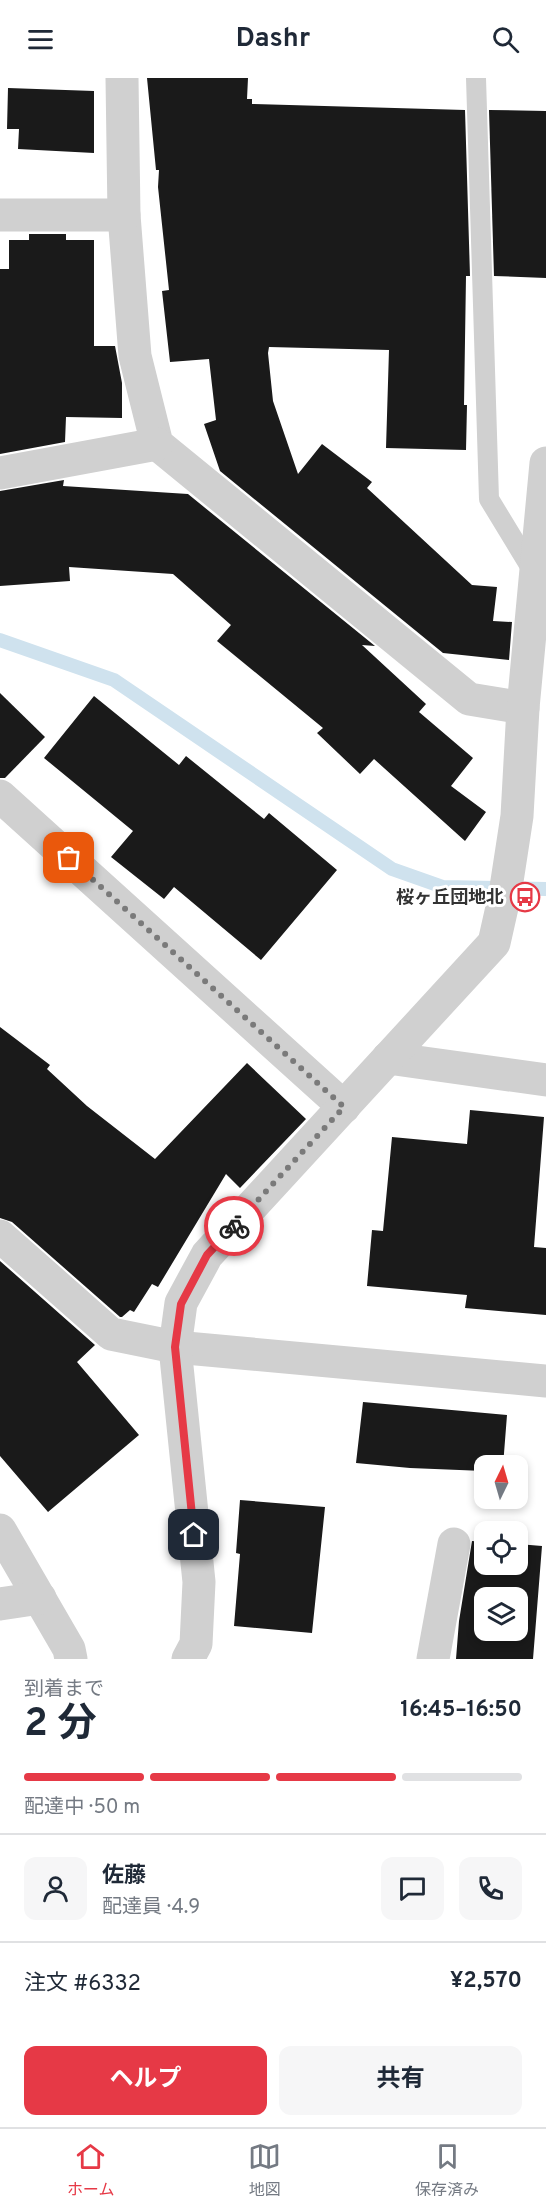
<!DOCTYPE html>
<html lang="ja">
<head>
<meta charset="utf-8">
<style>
  body { margin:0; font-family:Overpass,"Noto Sans JP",sans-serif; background:#f6f6f7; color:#1f2937; height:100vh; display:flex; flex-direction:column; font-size:22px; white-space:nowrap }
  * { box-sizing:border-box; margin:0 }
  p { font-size:20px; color:#747a83 }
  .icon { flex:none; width:33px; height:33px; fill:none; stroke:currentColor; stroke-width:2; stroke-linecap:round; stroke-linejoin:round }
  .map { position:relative; height:1581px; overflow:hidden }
  .details { display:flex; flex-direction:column; background:#fff; flex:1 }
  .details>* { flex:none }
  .needle { width:39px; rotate:5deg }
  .tools { position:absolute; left:474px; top:1377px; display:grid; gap:12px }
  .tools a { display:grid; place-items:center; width:54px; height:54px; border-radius:12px; background:#fff; box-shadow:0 3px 9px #0003; font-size:30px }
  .pin { position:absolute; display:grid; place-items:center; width:51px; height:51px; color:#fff; margin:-26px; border-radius:12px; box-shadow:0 3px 9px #0006 }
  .courier { position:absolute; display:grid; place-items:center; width:60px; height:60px; margin:-30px; border:4px solid #e63946; border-radius:50%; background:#fff; color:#222; box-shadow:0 2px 8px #0007 }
  .head em { font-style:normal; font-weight:700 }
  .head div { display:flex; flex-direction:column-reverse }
  .head { display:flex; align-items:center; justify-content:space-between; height:102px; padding:0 24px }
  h1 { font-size:39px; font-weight:700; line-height:45px }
  .bar { display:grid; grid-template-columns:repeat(4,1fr); gap:9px 6px; align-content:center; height:72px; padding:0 24px }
  .bar i { height:8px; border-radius:4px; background:#e0e1e3 }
  .bar .on { background:#e63946 }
  .bar p { grid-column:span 4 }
  .line { display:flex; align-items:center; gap:15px; padding:0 24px; border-top:2px solid #e0e1e3 }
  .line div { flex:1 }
  .round { display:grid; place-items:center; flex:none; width:63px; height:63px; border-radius:12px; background:#f6f6f7 }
  .action { display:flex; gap:12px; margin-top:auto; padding:12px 24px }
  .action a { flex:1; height:69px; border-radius:12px; background:#e63946; color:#fff; font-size:24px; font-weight:700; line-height:69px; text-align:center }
  .action a+a { background:#f6f6f7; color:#1f2937 }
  header { display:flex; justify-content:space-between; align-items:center; height:78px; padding:0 24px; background:#fff; font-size:27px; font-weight:700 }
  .tab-bar { display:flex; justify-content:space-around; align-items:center; height:84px; border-top:2px solid #e0e1e3; background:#fff; font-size:16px; color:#747a83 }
  .tab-bar a { display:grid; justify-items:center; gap:3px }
  .tab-bar .on { color:#e63946 }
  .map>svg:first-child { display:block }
</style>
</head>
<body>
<header><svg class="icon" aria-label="menu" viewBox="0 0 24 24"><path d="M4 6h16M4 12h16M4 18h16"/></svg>Dashr<svg class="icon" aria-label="search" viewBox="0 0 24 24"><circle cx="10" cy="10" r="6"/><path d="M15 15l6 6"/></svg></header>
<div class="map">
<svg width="546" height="1581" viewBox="0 0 546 1581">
  <rect width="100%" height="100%" fill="#fff"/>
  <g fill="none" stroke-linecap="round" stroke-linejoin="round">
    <polyline stroke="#cfe2ee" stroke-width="14" points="0,562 114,602 392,791 443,809 546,811"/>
  </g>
  <g fill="#1a1a1a" fill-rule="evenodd">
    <polygon points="147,0 248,0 247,21 252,21 252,26 465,32 470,198 466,198 464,327 467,327 466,372 386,370 389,272 269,269 268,275 273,323 298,396 322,366 372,404 367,410 472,507 497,509 493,543 512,544 509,582 443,575 220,393 204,346 216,342 209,281 170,284 162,213 169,212 158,109 159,92 156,92"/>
    <polygon points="8,10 94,13 94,75 18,71 19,51 7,51"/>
    <polygon points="489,32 546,33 546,200 494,198"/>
    <polygon points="29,156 66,156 66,162 94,162 94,268 115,268 122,305 122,340 66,339 65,364 0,376 0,191 9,191 9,162 29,162"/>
    <polygon points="64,402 63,408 188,416 375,568 362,567 426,626 419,634 473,680 451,708 486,734 465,763 374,681 360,696 317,655 323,650 217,563 231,547 173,496 69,489 70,503 0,508 0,413"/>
    <polygon points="0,615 45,659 5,700 0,700"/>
    <polygon points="94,618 179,687 186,678 264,741 269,735 337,792 261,882 174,809 164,821 111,779 133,753 44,680"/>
    <polygon points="0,949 50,987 47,991 87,1028 155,1081 247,985 306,1041 240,1110 226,1096 158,1209 152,1206 134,1234 130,1232 122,1239 120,1239 12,1144 0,1140"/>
    <polygon points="470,1032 544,1039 534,1169 546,1170 546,1237 465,1230 467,1217 367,1208 372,1152 383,1153 392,1059 467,1066"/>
    <polygon points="0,1183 95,1267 77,1284 139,1357 48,1434 0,1378"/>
    <polygon points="363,1324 507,1337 503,1388 484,1388 484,1393 410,1390 356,1385"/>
    <polygon points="240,1422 325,1429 312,1555 234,1548 240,1476 236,1475"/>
    <path d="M472,1463L484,1464V1486H518V1466L542,1468L533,1581H456L459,1543ZM484,1520H518V1552H484Z"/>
  </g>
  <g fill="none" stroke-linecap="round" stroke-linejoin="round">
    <polyline stroke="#d0d0d0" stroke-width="20" points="476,0 489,421 534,495"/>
    <g stroke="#d0d0d0" stroke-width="33">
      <polyline points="122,0 124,137 135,278 157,366 469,621 523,630"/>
      <polyline points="0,137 124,137"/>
      <polyline points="0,395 157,366"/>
      <polyline points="0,718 344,1029"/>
      <polyline points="388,980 546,1002"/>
      <polyline points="0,1158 111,1256 175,1269 546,1303"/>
      <polyline points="0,1452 69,1571 71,1581"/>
      <polyline points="0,1526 40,1520"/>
      <polyline points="188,1581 196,1566 199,1504 175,1269 181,1225 207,1177 494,865 505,816 517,738 523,630 546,385"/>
      <polyline points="433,1581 454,1466"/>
    </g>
  </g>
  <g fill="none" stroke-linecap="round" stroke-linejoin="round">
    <polyline stroke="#7a7a7a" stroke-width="6" stroke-dasharray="0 10.8" points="69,780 344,1029 234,1148"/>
    <polyline stroke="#e63946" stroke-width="8" points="194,1457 175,1269 181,1226 207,1177 234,1148"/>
  </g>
  <defs>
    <g id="bus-ring" transform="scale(1.5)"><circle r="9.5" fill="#fff" stroke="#e63946" stroke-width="1.5"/><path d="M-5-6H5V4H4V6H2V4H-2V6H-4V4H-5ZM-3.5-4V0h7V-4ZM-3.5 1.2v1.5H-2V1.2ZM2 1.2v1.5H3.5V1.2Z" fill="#e63946"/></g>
  </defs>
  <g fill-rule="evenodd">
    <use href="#bus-ring" x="525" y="819"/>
  </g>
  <g text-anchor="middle" stroke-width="6" stroke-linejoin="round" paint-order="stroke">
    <g font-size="18" font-weight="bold" fill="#333" stroke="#fff" text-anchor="end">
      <text x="504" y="825">桜ヶ丘団地北</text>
    </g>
  </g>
</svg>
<div class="tools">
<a><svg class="needle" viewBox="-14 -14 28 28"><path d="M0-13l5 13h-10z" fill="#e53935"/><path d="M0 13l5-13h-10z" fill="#747a83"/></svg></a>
<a><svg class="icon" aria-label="locate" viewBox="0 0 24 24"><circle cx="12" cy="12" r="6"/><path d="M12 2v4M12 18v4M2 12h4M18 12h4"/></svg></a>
<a><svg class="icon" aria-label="layers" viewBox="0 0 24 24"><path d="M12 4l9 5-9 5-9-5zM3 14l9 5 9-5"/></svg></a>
</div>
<div class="pin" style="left:69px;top:780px;background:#ea580c"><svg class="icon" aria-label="bag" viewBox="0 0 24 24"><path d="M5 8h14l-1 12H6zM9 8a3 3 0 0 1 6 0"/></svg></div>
<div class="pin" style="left:194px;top:1457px;background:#1f2937"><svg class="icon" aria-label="home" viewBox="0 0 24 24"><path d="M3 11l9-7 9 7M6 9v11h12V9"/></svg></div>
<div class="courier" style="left:234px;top:1148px"><svg class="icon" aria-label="bike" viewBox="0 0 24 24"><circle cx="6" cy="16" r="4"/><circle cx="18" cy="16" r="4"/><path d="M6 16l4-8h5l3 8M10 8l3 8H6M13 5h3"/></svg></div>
</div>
<section class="details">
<div class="head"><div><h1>2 分</h1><p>到着まで</p></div><em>16:45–16:50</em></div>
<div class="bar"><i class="on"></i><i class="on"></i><i class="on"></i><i></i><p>配達中 · 50 m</p></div>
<div class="line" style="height:108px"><a class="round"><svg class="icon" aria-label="person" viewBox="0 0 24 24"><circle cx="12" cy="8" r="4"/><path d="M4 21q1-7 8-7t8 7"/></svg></a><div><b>佐藤</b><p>配達員 · 4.9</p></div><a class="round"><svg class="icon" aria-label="chat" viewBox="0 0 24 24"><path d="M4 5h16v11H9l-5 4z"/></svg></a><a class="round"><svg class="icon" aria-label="phone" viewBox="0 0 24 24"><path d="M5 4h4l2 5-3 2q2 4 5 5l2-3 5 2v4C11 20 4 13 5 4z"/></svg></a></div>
<div class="line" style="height:78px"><div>注文 #6332</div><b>¥2,570</b></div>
<div class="action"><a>ヘルプ</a><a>共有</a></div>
</section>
<nav class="tab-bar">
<a class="on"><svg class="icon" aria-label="home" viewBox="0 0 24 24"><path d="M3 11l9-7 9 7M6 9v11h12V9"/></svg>ホーム</a>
<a><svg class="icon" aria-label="map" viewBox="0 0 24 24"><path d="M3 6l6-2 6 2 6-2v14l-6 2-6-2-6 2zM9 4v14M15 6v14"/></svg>地図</a>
<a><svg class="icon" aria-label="saved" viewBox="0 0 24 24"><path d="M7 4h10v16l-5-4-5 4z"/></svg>保存済み</a>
</nav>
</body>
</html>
